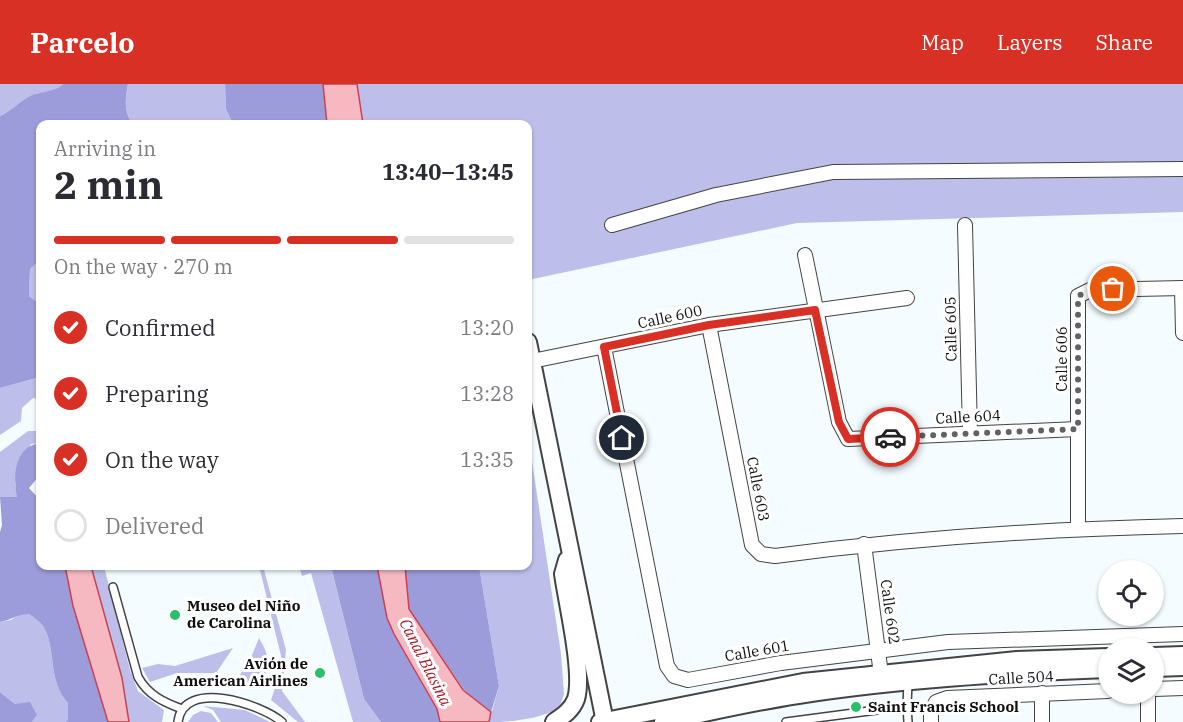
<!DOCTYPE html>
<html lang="en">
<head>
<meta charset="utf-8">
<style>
  body { margin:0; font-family:"IBM Plex Serif",serif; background:#f7f7f7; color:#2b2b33; height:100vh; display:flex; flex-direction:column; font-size:22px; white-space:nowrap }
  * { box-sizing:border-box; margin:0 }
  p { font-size:20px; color:#7c7c81 }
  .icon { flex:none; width:33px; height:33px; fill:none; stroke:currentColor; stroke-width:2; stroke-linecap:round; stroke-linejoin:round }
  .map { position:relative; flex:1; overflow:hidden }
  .panel { position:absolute; left:36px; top:36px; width:496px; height:450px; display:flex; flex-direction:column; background:#fff; border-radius:12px; box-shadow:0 2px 4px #0004 }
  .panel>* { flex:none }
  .fabs { position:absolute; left:1098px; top:476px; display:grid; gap:12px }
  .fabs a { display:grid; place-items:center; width:66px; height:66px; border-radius:50%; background:#fff; box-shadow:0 2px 4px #0004; font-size:30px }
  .pin { position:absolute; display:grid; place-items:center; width:51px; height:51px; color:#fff; margin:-26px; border:3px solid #fff; border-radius:50%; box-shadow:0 2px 6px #0007 }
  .courier { position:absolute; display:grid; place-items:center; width:60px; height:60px; margin:-30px; border:4px solid #d93025; border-radius:50%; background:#fff; color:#222; box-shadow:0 2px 8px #0007 }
  .headline em { font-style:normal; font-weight:700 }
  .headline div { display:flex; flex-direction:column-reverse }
  .headline { display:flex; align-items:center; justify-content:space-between; height:102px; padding:0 18px }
  h1 { font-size:39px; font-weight:700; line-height:45px }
  .bar { display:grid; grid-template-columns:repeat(4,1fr); gap:9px 6px; align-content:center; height:72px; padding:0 18px }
  .bar i { height:8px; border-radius:4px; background:#e1e1e2 }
  .bar .current { background:#d93025 }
  .bar p { grid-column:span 4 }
  ol { padding:0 18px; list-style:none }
  li { display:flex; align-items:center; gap:18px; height:66px }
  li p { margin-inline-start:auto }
  li .icon { padding:6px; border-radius:50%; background:#d93025; color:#fff; stroke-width:4 }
  li:last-child { color:#7c7c81 }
  li i { width:33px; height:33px; border:3px solid #e1e1e2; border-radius:50% }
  header { display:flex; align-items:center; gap:36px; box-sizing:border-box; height:84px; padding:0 30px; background:#d93025; color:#fff }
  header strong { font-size:28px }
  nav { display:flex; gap:33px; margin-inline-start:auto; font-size:21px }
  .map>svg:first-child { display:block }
</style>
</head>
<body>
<header>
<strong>Parcelo</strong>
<nav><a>Map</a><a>Layers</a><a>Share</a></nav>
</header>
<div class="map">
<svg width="1183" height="638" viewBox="0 0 1183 638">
  <rect width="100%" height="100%" fill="#f4fcff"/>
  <g fill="#bdbfea">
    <path d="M0,0H63C55,10 38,7 28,13C18,19 11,27 0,32Z"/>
    <path d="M128,0H225L226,25L233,40H132C124,26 125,16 128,0Z"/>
    <polygon points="357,0 1183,0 1183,128 797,139 528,196 528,40 363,40"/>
    <polygon points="40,176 40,220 29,212 30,185"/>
    <polygon points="40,293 40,315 33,314 22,324 21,337 0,351 0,304"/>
    <polygon points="28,347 40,347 40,359 31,360 15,400 18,413 0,413 0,368"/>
    <path d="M528,351L561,570L564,610L559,625C536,635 514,638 489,638L499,602L479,482H528Z"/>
    <polygon points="91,482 104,482 130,586 138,607 164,626 162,638 129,638 122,594"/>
    <polygon points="259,482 278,482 264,486 286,566 282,607 305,638 298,638 271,616 283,580"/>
    <polygon points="299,482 331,482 364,615 381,638 353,638 311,489 302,492"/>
    <path d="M20,530H29C33,533 40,538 43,542C57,564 47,597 68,619V636L65,638H32L37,631L15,620L0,608V538L11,536Z"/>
    <path d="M259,554C271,574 272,585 255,604L237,595L250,576Z"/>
    <polygon points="233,564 216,589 177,589 150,598 142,584 158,580 175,582"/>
    <polygon points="203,622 245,626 270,638 221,638 213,626"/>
    <polygon points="201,627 211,629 218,638 188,638 193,631"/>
  </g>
  <g fill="#9d9cdb">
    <path d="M63,0H128C125,16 124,26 132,40H40V176L30,185L29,212L40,220V293L0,304V32C11,27 18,19 28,13C38,7 55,9 63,0Z"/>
    <polygon points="225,0 323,0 327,40 233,40 226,25"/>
    <path d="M40,359V391L29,404L40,416V482H65L73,522L108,638H65L68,636V619C47,597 57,564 43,542C40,538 33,533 29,530C18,530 11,536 0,538V448L2,441L0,413H17C13,392 14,363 40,359Z"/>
    <polygon points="331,482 377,482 387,534 394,550 437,625 440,638 381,638 364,615"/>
    <polygon points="405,482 479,482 499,602 491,628 464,606 409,525"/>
    <polygon points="0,608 15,620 30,618 37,631 32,638 0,638"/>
  </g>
  <g fill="#f6b9c2" stroke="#cc4052" stroke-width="1.5">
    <polygon points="323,0 357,0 363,40 327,40"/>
    <polygon points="65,482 91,482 122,594 129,638 108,638 73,522"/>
    <polygon points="377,482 405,482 409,525 463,606 491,628 489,638 440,638 437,625 394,550 387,534"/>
  </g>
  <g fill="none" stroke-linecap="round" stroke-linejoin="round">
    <g stroke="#434343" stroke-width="10">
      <g id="service">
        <path d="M113,503L138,593C148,611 163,618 182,625"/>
        <polyline points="907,622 908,638"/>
        <path d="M178,638C183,594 261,620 282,638"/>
        <polyline points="786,638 907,622 908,598"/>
      </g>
    </g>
    <g stroke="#434343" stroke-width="16">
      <g id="minor">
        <polyline points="612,141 716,111 833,88 1183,85"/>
        <polyline points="965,141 970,349"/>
        <polyline points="805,171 839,338 848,355 1078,345"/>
        <polyline points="1182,204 1183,249"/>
        <path d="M709,241L752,461L761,470L775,472C911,454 1046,445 1183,442"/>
        <polyline points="604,263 667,582 674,592 688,596 781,579 948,558 1183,550"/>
        <polyline points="532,277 709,241 907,214"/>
        <polyline points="1078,445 1078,212 1090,206 1183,204"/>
        <polyline points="864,460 882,598"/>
        <polyline points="1154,605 1183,604"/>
        <polyline points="1042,609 1042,638"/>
        <polyline points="1148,609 1148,638"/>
        <polyline points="931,638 931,629 936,618 947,614 1108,607"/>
      </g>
    </g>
    <g stroke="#434343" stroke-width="20">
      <g id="tertiary">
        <polyline points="528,258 605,638"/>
        <polyline points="1154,572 1183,571"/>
        <polyline points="1154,584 1183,583"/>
        <path d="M554,638C563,632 572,626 576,615C584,589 567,519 563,490L567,476"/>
        <polyline points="600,638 803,598 1017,576 1108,573"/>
        <path d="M663,638C708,628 753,618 798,611C901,595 1005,589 1108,585"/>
      </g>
    </g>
    <use href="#service" stroke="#fff" stroke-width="7"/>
    <use href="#minor" stroke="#fff" stroke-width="14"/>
    <use href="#tertiary" stroke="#fff" stroke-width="16"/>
  </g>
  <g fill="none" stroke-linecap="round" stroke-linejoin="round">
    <polyline stroke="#606364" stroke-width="6" stroke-dasharray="0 10.8" points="890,353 1078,345 1078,212 1090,206 1113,205"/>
    <polyline stroke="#d93025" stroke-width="8" points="622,354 604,263 709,241 815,226 839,338 848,355 890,353"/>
  </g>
  <g fill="#28c069" stroke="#fff" stroke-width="2">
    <circle cx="175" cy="531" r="6"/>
    <circle cx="320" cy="589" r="6"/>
    <circle cx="856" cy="623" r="6"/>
  </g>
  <g text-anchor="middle" stroke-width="6" stroke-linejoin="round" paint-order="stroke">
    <g font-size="15" fill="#101010" stroke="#fff">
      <text transform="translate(670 233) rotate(-12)" y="5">Calle 600</text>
      <text transform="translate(951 245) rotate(-91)" y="5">Calle 605</text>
      <text transform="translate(1062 275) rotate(-90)" y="5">Calle 606</text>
      <text transform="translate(968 333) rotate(-3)" y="5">Calle 604</text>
      <text transform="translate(758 405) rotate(79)" y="5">Calle 603</text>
      <text transform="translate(890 528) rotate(82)" y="5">Calle 602</text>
      <text transform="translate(757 567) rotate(-10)" y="5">Calle 601</text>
      <text transform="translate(1021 594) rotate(-3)" y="5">Calle 504</text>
    </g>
    <g font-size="15" font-weight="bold" fill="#101010" stroke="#fff" text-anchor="start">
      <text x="187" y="527">Museo del Niño<tspan x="187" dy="17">de Carolina</tspan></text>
      <text x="308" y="585" text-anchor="end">Avión de<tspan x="308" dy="17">American Airlines</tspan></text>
      <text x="868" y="628">Saint Francis School</text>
    </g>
    <g font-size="16" font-style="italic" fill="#a21926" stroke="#fff">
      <text transform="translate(426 578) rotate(63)" y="6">Canal Blasina</text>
    </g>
  </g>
</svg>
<div class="fabs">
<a><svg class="icon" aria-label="locate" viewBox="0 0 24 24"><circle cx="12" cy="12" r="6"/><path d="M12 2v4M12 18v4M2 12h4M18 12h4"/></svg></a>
<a><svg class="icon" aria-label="layers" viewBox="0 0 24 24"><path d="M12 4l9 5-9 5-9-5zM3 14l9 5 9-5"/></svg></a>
</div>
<div class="pin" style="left:1113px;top:205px;background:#ea580c"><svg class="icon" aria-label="bag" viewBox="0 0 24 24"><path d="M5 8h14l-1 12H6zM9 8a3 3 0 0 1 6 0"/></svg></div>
<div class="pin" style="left:622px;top:354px;background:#1f2937"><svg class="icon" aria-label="home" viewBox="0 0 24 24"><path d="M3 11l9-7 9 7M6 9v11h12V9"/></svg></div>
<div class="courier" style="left:890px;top:353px"><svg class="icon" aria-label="car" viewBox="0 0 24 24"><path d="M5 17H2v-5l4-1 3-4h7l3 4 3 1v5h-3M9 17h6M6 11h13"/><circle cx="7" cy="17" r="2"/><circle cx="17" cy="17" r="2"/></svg></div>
<section class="panel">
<div class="headline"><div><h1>2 min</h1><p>Arriving in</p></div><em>13:40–13:45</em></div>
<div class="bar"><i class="current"></i><i class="current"></i><i class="current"></i><i></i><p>On the way · 270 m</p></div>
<ol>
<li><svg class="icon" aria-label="check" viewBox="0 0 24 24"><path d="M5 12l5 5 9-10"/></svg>Confirmed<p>13:20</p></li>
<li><svg class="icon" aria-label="check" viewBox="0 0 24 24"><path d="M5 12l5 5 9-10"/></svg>Preparing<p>13:28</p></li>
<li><svg class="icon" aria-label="check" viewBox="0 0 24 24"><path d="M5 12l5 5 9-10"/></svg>On the way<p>13:35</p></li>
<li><i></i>Delivered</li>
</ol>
</section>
</div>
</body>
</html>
